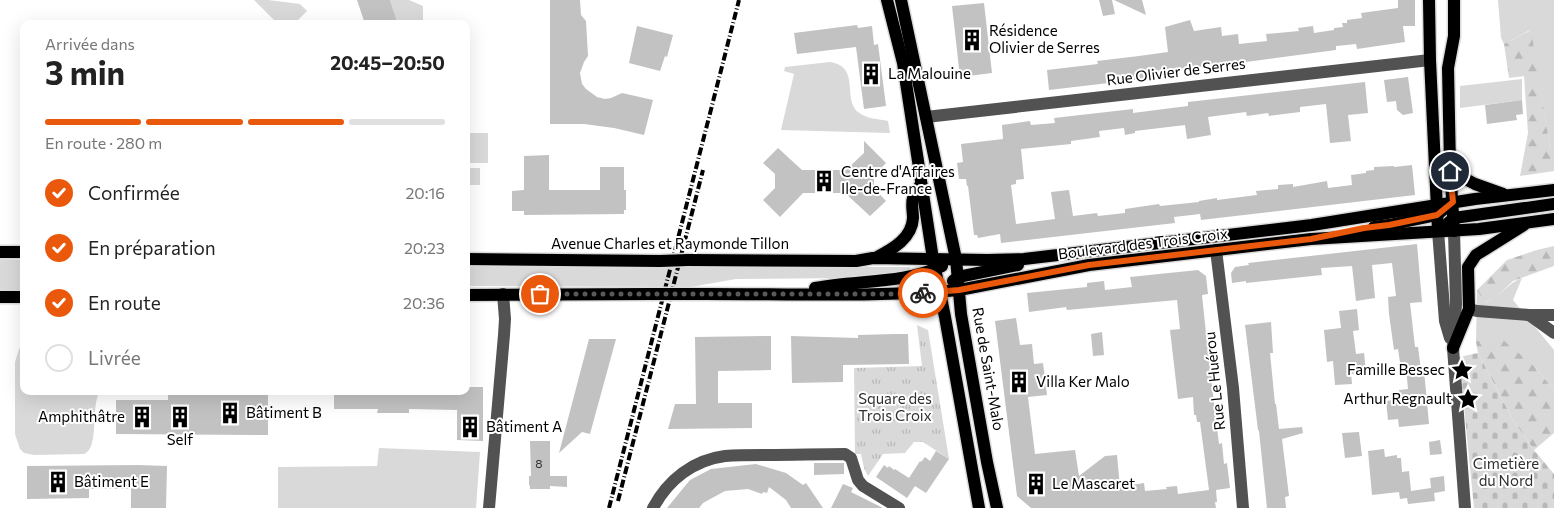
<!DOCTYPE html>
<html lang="fr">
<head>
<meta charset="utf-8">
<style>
  body { margin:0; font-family:Commissioner,sans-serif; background:#f6f6f6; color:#222; height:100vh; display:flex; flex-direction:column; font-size:19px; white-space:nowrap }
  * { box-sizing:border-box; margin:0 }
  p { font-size:16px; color:#767676 }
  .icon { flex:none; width:28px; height:28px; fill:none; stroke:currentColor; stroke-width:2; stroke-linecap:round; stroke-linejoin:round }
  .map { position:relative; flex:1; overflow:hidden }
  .details { position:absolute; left:20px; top:20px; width:450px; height:375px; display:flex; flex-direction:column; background:#fff; border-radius:10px; box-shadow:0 5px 20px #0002 }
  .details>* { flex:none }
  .pin { position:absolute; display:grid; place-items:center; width:42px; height:42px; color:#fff; margin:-21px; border:2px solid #fff; border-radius:50%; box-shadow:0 1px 5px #0007 }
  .courier { position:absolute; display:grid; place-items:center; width:50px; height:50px; margin:-25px; border:4px solid #ea580c; border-radius:50%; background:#fff; color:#222; box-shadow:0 1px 6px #0007 }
  .head em { font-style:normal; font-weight:700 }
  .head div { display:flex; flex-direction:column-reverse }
  .head { display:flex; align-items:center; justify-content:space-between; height:85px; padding:0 25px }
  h1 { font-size:32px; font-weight:700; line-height:38px }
  .bar { display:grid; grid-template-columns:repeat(4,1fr); gap:8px 5px; align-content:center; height:60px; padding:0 25px }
  .bar i { height:6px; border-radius:4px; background:#e0e0e0 }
  .bar .current { background:#ea580c }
  .bar p { grid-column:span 4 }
  ol { padding:0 25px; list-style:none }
  li { display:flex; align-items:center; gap:15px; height:55px }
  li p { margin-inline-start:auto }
  li .icon { padding:5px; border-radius:50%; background:#ea580c; color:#fff; stroke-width:4 }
  li:last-child { color:#767676 }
  li i { width:28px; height:28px; border:2px solid #e0e0e0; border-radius:50% }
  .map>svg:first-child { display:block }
</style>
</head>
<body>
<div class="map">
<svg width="1554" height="508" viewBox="0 0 1554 508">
  <defs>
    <pattern id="forest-firs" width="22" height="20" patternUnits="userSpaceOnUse" patternTransform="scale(1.25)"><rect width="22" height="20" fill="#d9d9d9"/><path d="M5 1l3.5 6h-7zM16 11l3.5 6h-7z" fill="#b8b8b8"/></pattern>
    <pattern id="cemetery-stones" width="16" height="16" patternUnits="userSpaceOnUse" patternTransform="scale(1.25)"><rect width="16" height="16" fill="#d9d9d9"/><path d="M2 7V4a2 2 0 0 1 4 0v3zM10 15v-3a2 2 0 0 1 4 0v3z" fill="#b8b8b8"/></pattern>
    <pattern id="park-tufts" width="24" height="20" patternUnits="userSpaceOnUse" patternTransform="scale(1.25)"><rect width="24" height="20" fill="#d9d9d9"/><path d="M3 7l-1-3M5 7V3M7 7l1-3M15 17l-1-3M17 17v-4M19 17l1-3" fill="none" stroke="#b8b8b8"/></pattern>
  </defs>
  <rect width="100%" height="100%" fill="#fff"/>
  <g fill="#d9d9d9">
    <polygon points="254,0 268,0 300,4 307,11 294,24 278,24"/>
    <polygon points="390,0 409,0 423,6 423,24 398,24"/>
    <polygon points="1498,0 1554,0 1554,148 1550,148 1530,30 1504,44 1501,38"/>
    <path d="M830,62C861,67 842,98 858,112C866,119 879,119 888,121L890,133L781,130L794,74L784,71L785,67Z"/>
    <polygon points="1522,79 1522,100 1460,108 1460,86"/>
    <rect x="466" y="133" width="22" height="30"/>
    <polygon points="480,168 480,185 466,185 466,168"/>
    <polygon points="0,259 24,260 24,291 0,291"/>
    <polygon points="466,266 910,267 910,273 854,278 736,279 691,287 466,286"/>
    <path d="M1522,278L1513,300L1554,350V390L1535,367L1476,342L1477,290L1486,302C1501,297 1507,283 1522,278Z"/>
    <path d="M24,344V391H100C90,406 100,448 84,454L34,455L24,453L20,449L15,434V362L19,349Z"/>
    <polygon points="379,448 480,452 476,508 278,508 278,467 377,466"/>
  </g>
  <g fill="url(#forest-firs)">
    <polygon points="1531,30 1550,148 1554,148 1554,171 1520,176 1528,133 1524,76 1509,78 1504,44"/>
    <polygon points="1554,246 1554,266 1513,281 1494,299 1485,302 1477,290 1507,260 1537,250"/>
    <polygon points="1488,336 1502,339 1535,367 1554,390 1554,433 1534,450 1514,422 1478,353 1476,342"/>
  </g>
  <polygon fill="url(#cemetery-stones)" points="1478,353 1514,422 1534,450 1554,474 1554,508 1474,508 1459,357"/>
  <polygon fill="url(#park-tufts)" points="917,325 928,330 949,459 923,442 914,442 905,453 883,454 868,476 864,468 861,454 855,454 854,368 922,366"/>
  <g fill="#c2c2c2">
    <polygon points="357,0 390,0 398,24 365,24"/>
    <polygon points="550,0 580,0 581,15 586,21 588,56 584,62 580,73 582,84 586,89 597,97 605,99 611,98 622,93 653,100 644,135 614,128 584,124 550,124"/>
    <polygon points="1099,0 1112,0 1115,14 1103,16"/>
    <polygon points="1114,0 1142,0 1146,15"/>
    <polygon points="1398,0 1415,0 1415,26 1403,26 1405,42 1357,49 1356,44 1336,46 1336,50 1246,62 1167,70 1167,73 1160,74 1160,77 1049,90 1047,70 1098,64 1097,61 1139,56 1168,52 1165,27 1190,20 1194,31 1221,27 1222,36 1238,34 1239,44 1267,41 1266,34 1299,31 1298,28 1313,26 1314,33 1334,30 1334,28 1343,27 1342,23 1347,23 1347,20 1362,18 1361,13 1398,8"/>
    <polygon points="984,3 992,73 960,77 952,6"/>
    <polygon points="857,25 858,28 872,26 874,45 878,44 886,106 864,109 856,47 797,54 794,33"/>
    <polygon points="637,26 673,35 667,57 665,56 660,71 629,63"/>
    <polygon points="1408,77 1413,113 1403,115 1397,110 1396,101 1387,102 1384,80"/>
    <polygon points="1365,82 1368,113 1348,115 1351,141 1330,143 1326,104 1300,107 1300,112 1269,116 1268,113 1247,116 1246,112 1208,117 1211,135 1187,139 1185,125 1135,131 1135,133 1125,135 1124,128 1099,131 1100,137 1071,141 1071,144 1021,149 1024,179 1016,180 1016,184 1011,185 1016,224 1055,219 1051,192 1069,190 1073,216 1097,213 1098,216 1125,213 1125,209 1159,204 1160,206 1199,202 1199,201 1217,198 1217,200 1257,195 1256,191 1278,189 1278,185 1293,184 1293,187 1327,181 1328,188 1352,185 1351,175 1366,173 1366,171 1374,170 1374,167 1394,166 1394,167 1412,165 1415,195 1201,220 1200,214 1174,217 1175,223 1001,243 1000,234 978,238 977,235 974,235 968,186 967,186 966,179 959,179 957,163 963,162 961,144 1003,139 1002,125 1030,121 1031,125 1055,123 1054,118 1133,109 1133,113 1180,107 1188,106 1188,102"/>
    <polygon points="1522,100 1523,114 1516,115 1517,120 1487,124 1485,105"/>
    <polygon points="864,141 886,163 874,175 874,188 886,201 870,216 845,193 803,193 780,217 763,200 775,188 775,174 763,163 778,148 802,170 846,170 864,153"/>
    <polygon points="549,155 549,190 600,190 600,167 624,167 624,190 626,190 626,210 624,210 624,214 524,215 524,211 512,211 512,191 524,190 524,156"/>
    <polygon points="1417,244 1422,302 1410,303 1415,347 1418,347 1421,370 1424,370 1429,424 1399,427 1398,419 1388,420 1386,401 1400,399 1399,390 1408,389 1406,368 1401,369 1398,349 1394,350 1389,314 1388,297 1396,296 1392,263 1372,265 1375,298 1356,301 1352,266 1321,268 1322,275 1246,283 1246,281 1232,283 1231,273 1235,267 1249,265 1248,263"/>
    <polygon points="1198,270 1206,276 1208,294 1202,295 1207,343 1212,372 1212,378 1211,378 1219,444 1222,443 1224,464 1227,463 1230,488 1216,490 1217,502 1215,502 1216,508 1031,508 1017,496 995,321 1016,318 1020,345 1032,344 1034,364 1043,363 1047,395 1028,397 1035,454 1075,450 1079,476 1105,456 1117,455 1120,487 1144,483 1145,491 1167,489 1166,487 1177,486 1178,494 1209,490 1200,422 1197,422 1196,415 1194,415 1193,397 1178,399 1170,330 1180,329 1177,300 1067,310 1066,307 1029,312 1027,293 1087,287 1087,283 1104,281 1105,290 1132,287 1130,277"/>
    <polygon points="1357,309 1359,330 1353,331 1356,354 1364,353 1366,372 1351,374 1352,384 1335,385 1333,361 1327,362 1324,330 1341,328 1339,311"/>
    <polygon points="1271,322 1273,353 1270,353 1275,404 1276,404 1279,429 1302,427 1303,433 1282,439 1289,496 1285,497 1286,508 1267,508 1259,431 1258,430 1245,325"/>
    <polygon points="1102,332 1104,355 1093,356 1091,334"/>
    <polygon points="895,334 908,334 909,364 843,365 843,382 792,383 791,336 858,338 858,335"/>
    <polygon points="771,336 771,370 718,371 718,403 752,403 752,428 668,429 675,404 696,404 695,337"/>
    <polygon points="589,339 616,339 590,434 582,432 559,453"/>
    <polygon points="466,387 483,387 483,441 457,440 457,410 409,409 409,413 377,413 378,409 334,409 334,391 466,391"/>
    <polygon points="168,391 268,391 268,435 116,434 116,400 168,400"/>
    <polygon points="1359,432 1362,456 1345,458 1342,433"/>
    <polygon points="1440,440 1442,454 1430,455 1429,442"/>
    <polygon points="530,441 550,441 550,476 567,476 567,487 550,486 550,489 530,489 530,486 529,485 529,476 531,476"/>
    <polygon points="1384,449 1385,457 1397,455 1397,458 1401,458 1402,472 1409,471 1411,491 1431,488 1430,478 1444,476 1445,491 1434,493 1435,501 1408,504 1407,498 1400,499 1399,492 1372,495 1368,451"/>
    <polygon points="936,451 949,459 926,493 915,486 907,498 876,477 884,465 888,468 889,466 894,470 895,469 909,478 920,461 921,462 925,457 930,461"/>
    <polygon points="814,463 844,463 844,474 814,475"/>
    <polygon points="756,464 786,473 803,485 806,483 823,508 791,508 786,500 769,487 767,493 763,492 762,494 748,489 725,491 703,503 699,508 667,508 690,480 711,469"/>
    <polygon points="138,465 167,466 166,508 131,508 131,489 89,489 89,498 27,499 27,466"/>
    <polygon points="843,484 853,488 851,492 883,508 831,508"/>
  </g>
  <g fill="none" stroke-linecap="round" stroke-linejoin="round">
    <g stroke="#dbdbdb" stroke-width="15">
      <g id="major">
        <polyline points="887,0 903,63 933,259 945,317 979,508"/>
        <polyline points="901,0 956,259 961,314 987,462 997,508"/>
        <polyline points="1429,0 1430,60 1438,231"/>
        <polyline points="1454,0 1454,36 1448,68 1450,166 1454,231"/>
        <polyline points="1450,171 1475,184 1503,194"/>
        <polyline points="1448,223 1454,218 1554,204"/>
        <polyline points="1374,227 1389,225 1437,215 1443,210"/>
        <polyline points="0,252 24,252"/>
        <path d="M877,257C893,249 912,238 913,218C913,211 911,204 913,198C915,193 918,188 921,184"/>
        <polyline points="466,259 660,261"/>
        <polyline points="688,260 856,261 873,258 987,260 1024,259 1312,225 1475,199 1554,190"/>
        <polyline points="953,281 958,277 1018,265"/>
        <path d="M815,288C856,280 905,284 942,266"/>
        <path d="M680,294C773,293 867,298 959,290L1089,265L1311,239L1479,229L1554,219"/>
        <polyline points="466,295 651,294"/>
        <polyline points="0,297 24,297"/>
        <polyline points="1453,348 1469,309 1468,267 1476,255 1524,225"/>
      </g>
    </g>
    <g stroke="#525252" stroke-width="12">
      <polyline points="926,117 1430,60"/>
      <polyline points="1438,231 1445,321 1450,338"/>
      <polyline points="1454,231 1456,304 1453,348 1465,508"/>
      <polyline points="1216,250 1233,388 1243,508"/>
      <polyline points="1469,309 1477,311 1529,315 1554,333"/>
      <polyline points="1529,315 1554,315"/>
      <polyline points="489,508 504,335 505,319 503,294"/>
      <path d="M653,508C668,480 693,460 725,456C739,455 754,455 768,455C793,455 819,454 845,454L851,458L858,480L863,486L899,508"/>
    </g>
    <use href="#major" stroke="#000" stroke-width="12"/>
    <g stroke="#000" stroke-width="4" stroke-dasharray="8 2.5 1 2.5" stroke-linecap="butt">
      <polyline points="618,501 703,170"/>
      <polyline points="609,508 739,0"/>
    </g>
    <g stroke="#dbdbdb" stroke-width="15" stroke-linecap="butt">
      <g id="major-bridge">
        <polyline points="660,261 688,260"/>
        <polyline points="651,294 680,294"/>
      </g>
    </g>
    <use href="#major-bridge" stroke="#000" stroke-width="12"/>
  </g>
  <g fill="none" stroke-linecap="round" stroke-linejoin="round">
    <polyline stroke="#595959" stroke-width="5" stroke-dasharray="0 9" points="540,294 895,294 923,293"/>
    <polyline stroke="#ea580c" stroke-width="6" points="923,293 959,290 1089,265 1311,239 1364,228 1389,225 1437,215 1453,202 1450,171"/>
  </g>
  <defs>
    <g id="building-bare" transform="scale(1.725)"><path d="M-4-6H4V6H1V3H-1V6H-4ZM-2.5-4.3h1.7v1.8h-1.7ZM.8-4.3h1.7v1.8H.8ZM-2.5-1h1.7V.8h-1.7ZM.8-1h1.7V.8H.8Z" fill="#000" stroke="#fff" stroke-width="2.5" paint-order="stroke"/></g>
    <g id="sight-bare" transform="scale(1.725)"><path d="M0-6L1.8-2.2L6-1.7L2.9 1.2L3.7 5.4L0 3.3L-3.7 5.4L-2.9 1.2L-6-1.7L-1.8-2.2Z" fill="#000" stroke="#fff" stroke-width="2.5" paint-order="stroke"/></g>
  </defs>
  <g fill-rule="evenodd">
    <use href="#building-bare" x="972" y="40"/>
    <use href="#building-bare" x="871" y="74"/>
    <use href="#building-bare" x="824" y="181"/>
    <use href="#sight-bare" x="1462" y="370"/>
    <use href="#building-bare" x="1019" y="382"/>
    <use href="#sight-bare" x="1468" y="399"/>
    <use href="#building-bare" x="230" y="413"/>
    <use href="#building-bare" x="142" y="417"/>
    <use href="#building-bare" x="180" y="417"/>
    <use href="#building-bare" x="470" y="427"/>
    <use href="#building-bare" x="58" y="482"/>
    <use href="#building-bare" x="1036" y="484"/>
  </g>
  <g text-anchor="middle" stroke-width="4" stroke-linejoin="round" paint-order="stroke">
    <g font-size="12" fill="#303030">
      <text x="539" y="468">8</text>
    </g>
    <g font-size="15" fill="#000" stroke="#fff" text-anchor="start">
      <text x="989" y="36">Résidence<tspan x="989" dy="17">Olivier de Serres</tspan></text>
      <text x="888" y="79">La Malouine</text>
      <text x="841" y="177">Centre d'Affaires<tspan x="841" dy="17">Ile-de-France</tspan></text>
      <text x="1445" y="375" text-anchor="end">Famille Bessec</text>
      <text x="1036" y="387">Villa Ker Malo</text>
      <text x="1452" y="404" text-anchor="end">Arthur Regnault</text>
      <text x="246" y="418">Bâtiment B</text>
      <text x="125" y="422" text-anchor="end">Amphithâtre</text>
      <text x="486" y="432">Bâtiment A</text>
      <text x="180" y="445" text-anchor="middle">Self</text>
      <text x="74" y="487">Bâtiment E</text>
      <text x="1052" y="489">Le Mascaret</text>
    </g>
    <g font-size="15" fill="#000" stroke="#fff">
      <text transform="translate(1176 72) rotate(-7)" y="5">Rue Olivier de Serres</text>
      <text x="670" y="249">Avenue Charles et Raymonde Tillon</text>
      <text transform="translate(1143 244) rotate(-7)" y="5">Boulevard des Trois Croix</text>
      <text transform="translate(988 369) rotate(80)" y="5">Rue de Saint-Malo</text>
      <text transform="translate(1215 381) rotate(-96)" y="5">Rue Le Huérou</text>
    </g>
    <g font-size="15" fill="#303030" stroke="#fff">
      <text x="895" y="404">Square des<tspan x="895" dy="17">Trois Croix</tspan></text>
      <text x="1506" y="469">Cimetière<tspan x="1506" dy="17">du Nord</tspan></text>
    </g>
  </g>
</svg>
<div class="pin" style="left:540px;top:294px;background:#ea580c"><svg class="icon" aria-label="bag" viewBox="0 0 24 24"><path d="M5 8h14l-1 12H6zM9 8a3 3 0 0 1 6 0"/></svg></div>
<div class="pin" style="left:1450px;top:171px;background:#1f2937"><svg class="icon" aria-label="home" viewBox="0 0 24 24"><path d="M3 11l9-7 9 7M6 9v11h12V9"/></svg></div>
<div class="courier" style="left:923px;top:293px"><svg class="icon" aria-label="bike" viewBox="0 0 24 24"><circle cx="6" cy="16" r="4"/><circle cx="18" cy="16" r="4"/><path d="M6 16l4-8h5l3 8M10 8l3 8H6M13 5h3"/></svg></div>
<section class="details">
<div class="head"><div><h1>3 min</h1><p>Arrivée dans</p></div><em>20:45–20:50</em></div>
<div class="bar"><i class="current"></i><i class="current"></i><i class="current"></i><i></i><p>En route · 280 m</p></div>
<ol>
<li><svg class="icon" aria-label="check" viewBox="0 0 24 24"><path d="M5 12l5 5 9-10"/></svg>Confirmée<p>20:16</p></li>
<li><svg class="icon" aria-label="check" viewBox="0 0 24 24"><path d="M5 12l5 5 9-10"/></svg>En préparation<p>20:23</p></li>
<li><svg class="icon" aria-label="check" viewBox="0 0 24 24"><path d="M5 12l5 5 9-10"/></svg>En route<p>20:36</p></li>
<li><i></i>Livrée</li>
</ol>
</section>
</div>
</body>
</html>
